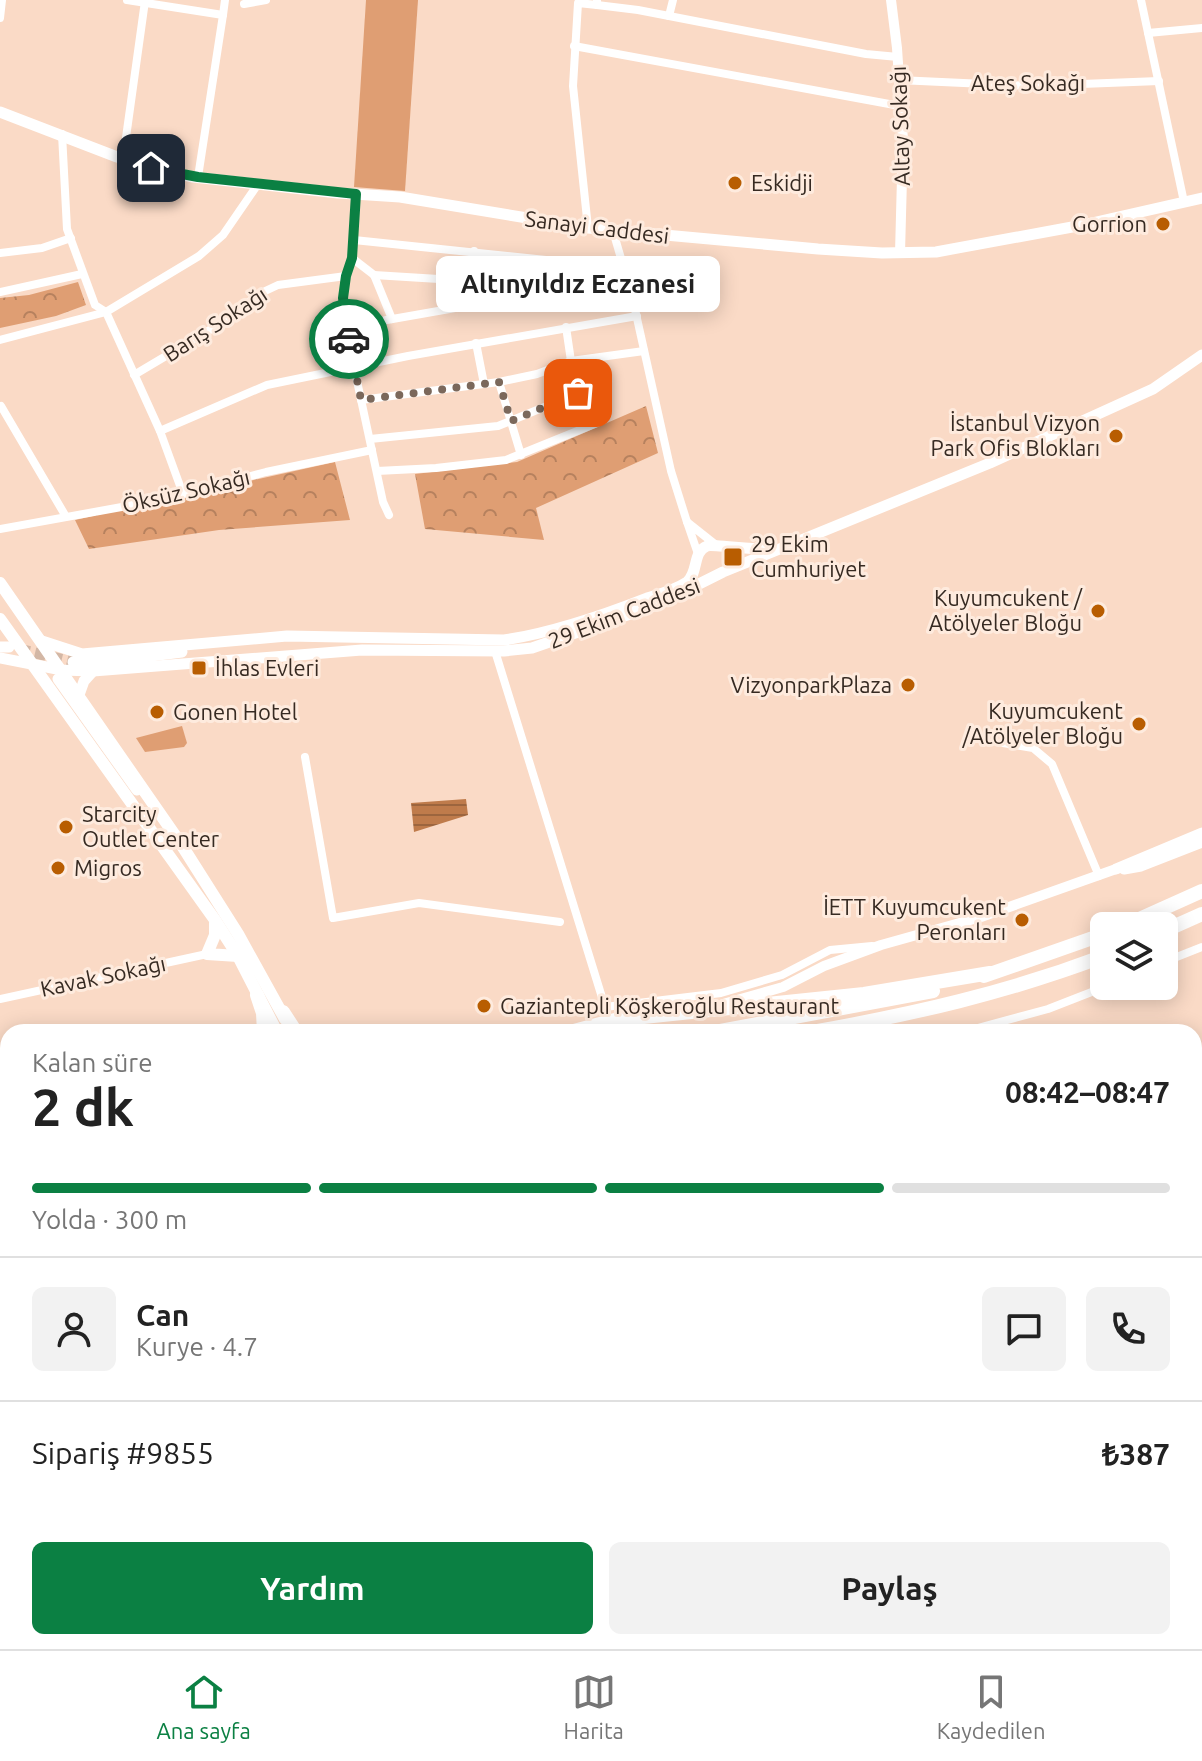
<!DOCTYPE html>
<html lang="tr">
<head>
<meta charset="utf-8">
<style>
  body { margin:0; font-family:Ubuntu,sans-serif; background:#f2f2f2; color:#222; height:100vh; display:flex; flex-direction:column; font-size:30px; white-space:nowrap }
  * { box-sizing:border-box; margin:0 }
  p { font-size:26px; color:#767676 }
  .icon { flex:none; width:44px; height:44px; fill:none; stroke:currentColor; stroke-width:2; stroke-linecap:round; stroke-linejoin:round }
  .map { position:relative; flex:1; overflow:hidden }
  .side { position:absolute; left:0px; top:1024px; width:1202px; height:626px; display:flex; flex-direction:column; background:#fff; border-radius:24px 24px 0 0; box-shadow:0 4px 20px #0003 }
  .side>* { flex:none }
  .controls { position:absolute; left:1090px; top:912px; display:grid; gap:16px }
  .controls a { display:grid; place-items:center; width:88px; height:88px; border-radius:12px; background:#fff; box-shadow:0 4px 20px #0003; font-size:40px }
  .pin { position:absolute; display:grid; place-items:center; width:68px; height:68px; color:#fff; margin:-34px; border-radius:16px; box-shadow:0 4px 12px #0006 }
  .courier { position:absolute; display:grid; place-items:center; width:80px; height:80px; margin:-40px; border:6px solid #0b8043; border-radius:50%; background:#fff; color:#222; box-shadow:0 2px 10px #0007 }
  .bubble { position:absolute; height:56px; border-radius:12px; background:#fff; box-shadow:0 4px 20px #0003; font-size:26px; font-weight:700; line-height:56px; text-align:center }
  .overview em { font-style:normal; font-weight:700 }
  .overview div { display:flex; flex-direction:column-reverse }
  .overview { display:flex; align-items:center; justify-content:space-between; height:136px; padding:0 32px }
  h1 { font-size:52px; font-weight:700; line-height:60px }
  .bar { display:grid; grid-template-columns:repeat(4,1fr); gap:12px 8px; align-content:center; height:96px; padding:0 32px }
  .bar i { height:10px; border-radius:6px; background:#e0e0e0 }
  .bar .active { background:#0b8043 }
  .bar p { grid-column:span 4 }
  .line { display:flex; align-items:center; gap:20px; padding:0 32px; border-top:2px solid #e0e0e0 }
  .line div { flex:1 }
  .round { display:grid; place-items:center; flex:none; width:84px; height:84px; border-radius:12px; background:#f2f2f2 }
  .primary-button { display:flex; gap:16px; margin-top:auto; padding:16px 32px }
  .primary-button a { flex:1; height:92px; border-radius:12px; background:#0b8043; color:#fff; font-size:32px; font-weight:700; line-height:92px; text-align:center }
  .primary-button a+a { background:#f2f2f2; color:#222 }
  .dock { display:flex; justify-content:space-around; align-items:center; height:112px; border-top:2px solid #e0e0e0; background:#fff; font-size:22px; color:#767676 }
  .dock a { display:grid; justify-items:center; gap:4px }
  .dock .active { color:#0b8043 }
  .map>svg:first-child { display:block }
</style>
</head>
<body>
<div class="map">
<svg width="1202" height="1649" viewBox="0 0 1202 1649">
  <defs>
    <pattern id="forest-crowns" width="20" height="18" patternUnits="userSpaceOnUse" patternTransform="scale(2)"><rect width="20" height="18" fill="#df9e73"/><path d="M2 6a3 3 0 1 1 6 0M12 15a3 3 0 1 1 6 0" fill="none" stroke="#b6815e"/></pattern>
    <pattern id="water-rules" width="6" height="5" patternUnits="userSpaceOnUse" patternTransform="scale(2)"><rect width="6" height="5" fill="#bf7b4b"/><path d="M0 2.5h6" fill="none" stroke="#9c653e"/></pattern>
  </defs>
  <rect width="100%" height="100%" fill="#fadac6"/>
  <g fill="#df9e73">
    <polygon points="366,0 418,0 405,191 354,187"/>
    <polygon points="182,726 187,743 184,747 145,752 136,738"/>
  </g>
  <g fill="url(#forest-crowns)">
    <polygon points="78,282 86,305 56,316 0,328 0,298 29,295"/>
    <polygon points="646,406 658,453 536,508 544,540 425,529 415,474 517,462"/>
    <polygon points="335,462 350,520 219,530 89,549 75,520"/>
  </g>
  <polygon fill="url(#water-rules)" points="466,799 468,815 414,832 411,803"/>
  <g fill="none" stroke-linecap="round" stroke-linejoin="round">
    <polyline stroke="#d3b7a5" stroke-width="11" stroke-dasharray="11 5.5" stroke-linecap="butt" points="19,649 73,662"/>
    <g stroke="#fff" stroke-width="8">
      <polyline points="127,0 223,15 198,177"/>
      <polyline points="1141,0 1184,202"/>
      <polyline points="244,4 266,0"/>
      <polyline points="597,5 638,10 866,54 898,57"/>
      <polyline points="223,15 225,0"/>
      <polyline points="669,16 673,0"/>
      <polyline points="0,18 2,0"/>
      <polyline points="1148,33 1202,28"/>
      <polyline points="574,46 900,106"/>
      <polyline points="898,80 1030,86 1159,81"/>
      <polyline points="62,134 67,229 95,305 106,312 160,431 183,494"/>
      <polyline points="123,159 145,1"/>
      <polyline points="356,194 352,258 346,276 343,298 354,367 383,502 389,515"/>
      <polyline points="588,228 573,86 578,3 597,5 597,1"/>
      <polyline points="613,231 632,296 671,471 687,522"/>
      <polyline points="354,240 623,268"/>
      <polyline points="0,253 42,248 71,238"/>
      <polyline points="352,258 374,275 392,319"/>
      <polyline points="374,275 471,281"/>
      <polyline points="0,292 82,274"/>
      <polyline points="473,305 471,281 474,251"/>
      <polyline points="347,327 626,278"/>
      <polyline points="566,327 571,361"/>
      <polyline points="0,340 106,312 199,256 223,235 258,184"/>
      <polyline points="476,343 484,384"/>
      <polyline points="134,375 218,325 261,293 278,285 346,276"/>
      <polyline points="499,382 521,455"/>
      <polyline points="361,400 499,382 537,374 571,361 644,351"/>
      <polyline points="1,406 65,515"/>
      <polyline points="160,431 267,385 408,356 637,316"/>
      <polyline points="370,439 498,426 608,381"/>
      <polyline points="377,471 436,468 506,460 597,423"/>
      <polyline points="0,529 166,499 266,472 372,450"/>
      <polyline points="698,554 687,522 716,545"/>
      <polyline points="495,651 605,1007 721,993 782,975 830,950 872,946"/>
      <polyline points="1003,743 1033,748 1052,764 1099,876"/>
      <polyline points="305,757 333,918 419,903 560,922"/>
      <polyline points="1164,962 1202,947"/>
      <polyline points="0,999 207,954"/>
      <polyline points="963,1032 1048,1009 1107,986"/>
      <polyline points="0,1434 8,1434"/>
      <polyline points="1194,1554 1202,1587"/>
      <polyline points="733,1642 737,1649"/>
      <polyline points="787,1642 791,1649"/>
      <polyline points="968,1642 970,1649"/>
      <polyline points="1125,1642 1127,1649"/>
      <polyline points="1176,1642 1177,1649"/>
      <polyline points="821,1649 834,1643"/>
    </g>
    <g stroke="#fff" stroke-width="10">
      <polyline points="891,0 897,48 903,140 900,253"/>
      <polyline points="723,1004 783,987 824,966 881,945 981,917 1116,869"/>
      <polyline points="705,1642 706,1649"/>
      <polyline points="833,1642 836,1649"/>
      <polyline points="315,1649 339,1642"/>
    </g>
    <g stroke="#fff" stroke-width="11">
      <polyline points="0,112 117,157 151,168 193,177 338,193 400,197 588,228 818,249 882,253 936,252 1083,225 1202,198"/>
      <path d="M42,641L82,654L287,636L504,640C552,633 601,616 647,598C660,594 675,590 687,582C699,572 692,552 707,546C710,544 756,550 768,549"/>
      <polyline points="0,647 9,647"/>
      <polyline points="0,658 62,670 93,671 362,650 504,651 532,648 659,604 723,572 990,463 1153,389 1202,355"/>
      <polyline points="73,662 111,661 182,652"/>
      <polyline points="58,679 137,790"/>
      <polyline points="79,695 84,681 93,671"/>
      <polyline points="1116,869 1202,833"/>
      <polyline points="1124,869 1141,866 1202,842"/>
      <polyline points="0,1248 8,1247"/>
      <polyline points="1194,1469 1202,1467"/>
      <polyline points="523,1649 524,1642"/>
      <polyline points="685,1649 692,1642"/>
    </g>
    <g stroke="#fff" stroke-width="12">
      <polyline points="0,583 181,844 238,934 285,1019"/>
      <polyline points="0,619 215,920 238,956 277,1032"/>
      <polyline points="215,923 215,935 207,954 238,956"/>
      <polyline points="545,1642 556,1649"/>
      <polyline points="664,1649 670,1642"/>
    </g>
    <g stroke="#fff" stroke-width="14">
      <polyline points="1124,926 1202,891"/>
      <polyline points="1164,931 1202,914"/>
      <polyline points="984,976 1104,934"/>
      <polyline points="257,995 263,1013 264,1032"/>
      <polyline points="283,1012 296,1032"/>
      <polyline points="570,1032 615,1020 864,994 990,973"/>
      <polyline points="715,1032 933,991"/>
      <path d="M812,1032C914,1014 1006,993 1104,956"/>
      <polyline points="0,1198 8,1195"/>
      <polyline points="0,1211 8,1210"/>
      <polyline points="0,1230 8,1229"/>
    </g>
  </g>
  <g fill="none" stroke-linecap="round" stroke-linejoin="round">
    <polyline stroke="#7b685b" stroke-width="8" stroke-dasharray="0 14.4" points="349,339 361,400 499,382 511,421 578,393"/>
    <polyline stroke="#0b8043" stroke-width="10" points="151,168 198,177 356,194 352,258 346,276 343,298 349,339"/>
  </g>
  <g fill="#b85d01" stroke="#feebde" stroke-width="3">
    <circle cx="735" cy="183" r="8"/>
    <circle cx="1163" cy="224" r="8"/>
    <circle cx="1116" cy="436" r="8"/>
    <rect x="723" y="547" width="20" height="20" rx="4"/>
    <circle cx="1098" cy="611" r="8"/>
    <rect x="191" y="660" width="16" height="16" rx="4"/>
    <circle cx="908" cy="685" r="8"/>
    <circle cx="157" cy="712" r="8"/>
    <circle cx="1139" cy="724" r="8"/>
    <circle cx="66" cy="827" r="8"/>
    <circle cx="58" cy="868" r="8"/>
    <circle cx="1022" cy="920" r="8"/>
    <circle cx="484" cy="1006" r="8"/>
  </g>
  <g text-anchor="middle" stroke-width="6" stroke-linejoin="round" paint-order="stroke">
    <g font-size="22" fill="#362a22" stroke="#feebde">
      <text x="1028" y="91">Ateş Sokağı</text>
      <text transform="translate(900 126) rotate(-92)" y="8">Altay Sokağı</text>
      <text transform="translate(597 227) rotate(7)" y="8">Sanayi Caddesi</text>
      <text transform="translate(215 324) rotate(-33)" y="8">Barış Sokağı</text>
      <text transform="translate(186 491) rotate(-13)" y="8">Öksüz Sokağı</text>
      <text transform="translate(624 613) rotate(-21)" y="8">29 Ekim Caddesi</text>
      <text transform="translate(103 976) rotate(-12)" y="8">Kavak Sokağı</text>
    </g>
    <g font-size="22" fill="#362a22" stroke="#feebde" text-anchor="start">
      <text x="751" y="191">Eskidji</text>
      <text x="1147" y="232" text-anchor="end">Gorrion</text>
      <text x="1100" y="431" text-anchor="end">İstanbul Vizyon<tspan x="1100" dy="25">Park Ofis Blokları</tspan></text>
      <text x="751" y="552">29 Ekim<tspan x="751" dy="25">Cumhuriyet</tspan></text>
      <text x="1082" y="606" text-anchor="end">Kuyumcukent /<tspan x="1082" dy="25">Atölyeler Bloğu</tspan></text>
      <text x="215" y="676">İhlas Evleri</text>
      <text x="892" y="693" text-anchor="end">VizyonparkPlaza</text>
      <text x="1123" y="719" text-anchor="end">Kuyumcukent<tspan x="1123" dy="25">/Atölyeler Bloğu</tspan></text>
      <text x="173" y="720">Gonen Hotel</text>
      <text x="82" y="822">Starcity<tspan x="82" dy="25">Outlet Center</tspan></text>
      <text x="74" y="876">Migros</text>
      <text x="1006" y="915" text-anchor="end">İETT Kuyumcukent<tspan x="1006" dy="25">Peronları</tspan></text>
      <text x="500" y="1014">Gaziantepli Köşkeroğlu Restaurant</text>
    </g>
  </g>
</svg>
<div class="controls">
<a><svg class="icon" aria-label="layers" viewBox="0 0 24 24"><path d="M12 4l9 5-9 5-9-5zM3 14l9 5 9-5"/></svg></a>
</div>
<div class="pin" style="left:578px;top:393px;background:#ea580c"><svg class="icon" aria-label="bag" viewBox="0 0 24 24"><path d="M5 8h14l-1 12H6zM9 8a3 3 0 0 1 6 0"/></svg></div>
<div class="pin" style="left:151px;top:168px;background:#1f2937"><svg class="icon" aria-label="home" viewBox="0 0 24 24"><path d="M3 11l9-7 9 7M6 9v11h12V9"/></svg></div>
<div class="courier" style="left:349px;top:339px"><svg class="icon" aria-label="car" viewBox="0 0 24 24"><path d="M5 17H2v-5l4-1 3-4h7l3 4 3 1v5h-3M9 17h6M6 11h13"/><circle cx="7" cy="17" r="2"/><circle cx="17" cy="17" r="2"/></svg></div>
<div class="bubble" style="left:436px;top:256px;width:284px">Altınyıldız Eczanesi</div>
<section class="side">
<div class="overview"><div><h1>2 dk</h1><p>Kalan süre</p></div><em>08:42–08:47</em></div>
<div class="bar"><i class="active"></i><i class="active"></i><i class="active"></i><i></i><p>Yolda · 300 m</p></div>
<div class="line" style="height:144px"><a class="round"><svg class="icon" aria-label="person" viewBox="0 0 24 24"><circle cx="12" cy="8" r="4"/><path d="M4 21q1-7 8-7t8 7"/></svg></a><div><b>Can</b><p>Kurye · 4.7</p></div><a class="round"><svg class="icon" aria-label="chat" viewBox="0 0 24 24"><path d="M4 5h16v11H9l-5 4z"/></svg></a><a class="round"><svg class="icon" aria-label="phone" viewBox="0 0 24 24"><path d="M5 4h4l2 5-3 2q2 4 5 5l2-3 5 2v4C11 20 4 13 5 4z"/></svg></a></div>
<div class="line" style="height:104px"><div>Sipariş #9855</div><b>₺387</b></div>
<div class="primary-button"><a>Yardım</a><a>Paylaş</a></div>
</section>
</div>
<nav class="dock">
<a class="active"><svg class="icon" aria-label="home" viewBox="0 0 24 24"><path d="M3 11l9-7 9 7M6 9v11h12V9"/></svg>Ana sayfa</a>
<a><svg class="icon" aria-label="map" viewBox="0 0 24 24"><path d="M3 6l6-2 6 2 6-2v14l-6 2-6-2-6 2zM9 4v14M15 6v14"/></svg>Harita</a>
<a><svg class="icon" aria-label="saved" viewBox="0 0 24 24"><path d="M7 4h10v16l-5-4-5 4z"/></svg>Kaydedilen</a>
</nav>
</body>
</html>
